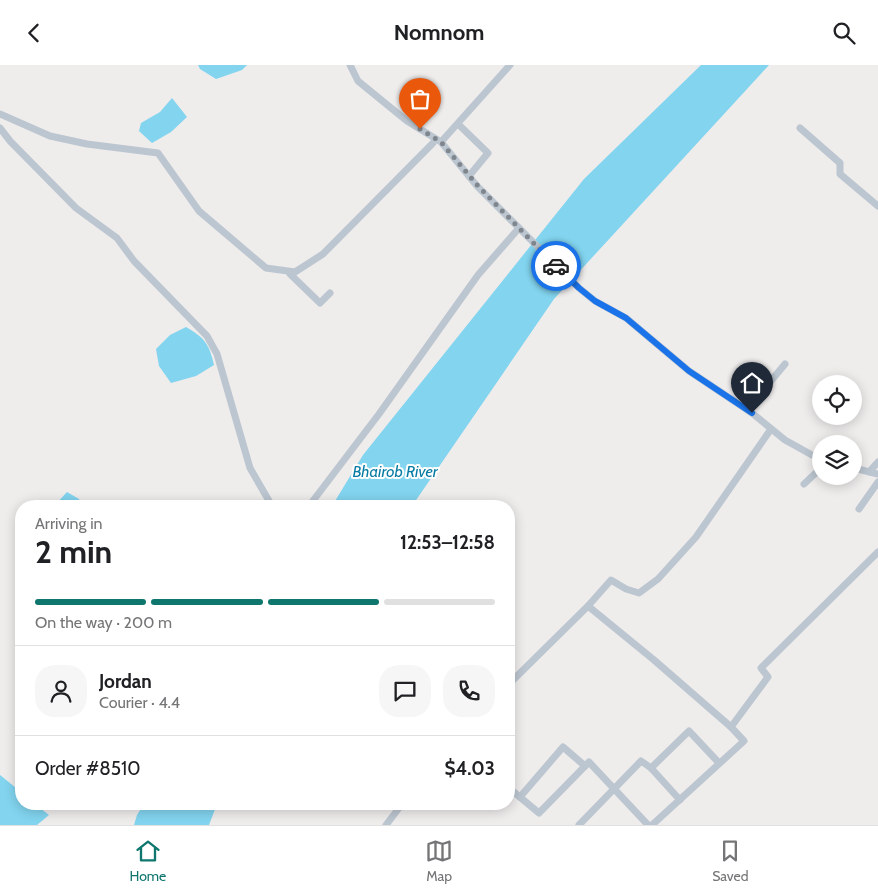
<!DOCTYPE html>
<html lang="en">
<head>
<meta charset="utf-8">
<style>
  body { margin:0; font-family:Cabin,sans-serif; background:#f6f6f6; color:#202124; height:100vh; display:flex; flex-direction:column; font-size:19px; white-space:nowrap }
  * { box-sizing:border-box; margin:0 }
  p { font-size:16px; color:#757577 }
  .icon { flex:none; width:28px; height:28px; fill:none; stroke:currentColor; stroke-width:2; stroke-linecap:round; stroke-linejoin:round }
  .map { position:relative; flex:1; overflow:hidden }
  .side { position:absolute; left:15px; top:435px; width:500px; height:310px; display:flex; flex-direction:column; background:#fff; border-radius:20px; box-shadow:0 2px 12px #0003 }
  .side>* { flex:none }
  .fabs { position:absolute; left:812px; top:310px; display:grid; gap:10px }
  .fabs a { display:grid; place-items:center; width:50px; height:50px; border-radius:50%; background:#fff; box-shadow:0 2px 12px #0003; font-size:25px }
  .pin { position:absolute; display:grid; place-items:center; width:42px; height:42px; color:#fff; margin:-51px -21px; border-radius:50% 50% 50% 0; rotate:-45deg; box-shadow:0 0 5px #0007 }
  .pin .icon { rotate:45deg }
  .courier { position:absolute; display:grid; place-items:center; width:50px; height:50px; margin:-25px; border:4px solid #1a73e8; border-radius:50%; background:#fff; color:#222; box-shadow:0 1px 6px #0007 }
  .headline em { font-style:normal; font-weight:700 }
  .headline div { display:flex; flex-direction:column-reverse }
  .headline { display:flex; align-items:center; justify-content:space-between; height:85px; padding:0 20px }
  h1 { font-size:32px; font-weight:700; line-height:38px }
  .bar { display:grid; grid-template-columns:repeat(4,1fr); gap:8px 5px; align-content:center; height:60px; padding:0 20px }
  .bar i { height:6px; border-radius:4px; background:#e0e0e0 }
  .bar .active { background:#0f766e }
  .bar p { grid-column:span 4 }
  .line { display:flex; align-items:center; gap:12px; padding:0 20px; border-top:1px solid #e0e0e0 }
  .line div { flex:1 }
  .round { display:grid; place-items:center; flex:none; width:52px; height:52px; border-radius:20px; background:#f6f6f6 }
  header { display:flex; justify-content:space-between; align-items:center; height:65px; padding:0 20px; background:#fff; font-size:22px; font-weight:700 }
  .tab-bar { display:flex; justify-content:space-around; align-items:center; height:70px; border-top:1px solid #e0e0e0; background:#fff; font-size:14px; color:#757577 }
  .tab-bar a { display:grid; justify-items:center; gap:2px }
  .tab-bar .active { color:#0f766e }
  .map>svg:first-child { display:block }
</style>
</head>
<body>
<header><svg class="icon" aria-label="back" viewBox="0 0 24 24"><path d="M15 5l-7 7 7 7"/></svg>Nomnom<svg class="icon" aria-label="search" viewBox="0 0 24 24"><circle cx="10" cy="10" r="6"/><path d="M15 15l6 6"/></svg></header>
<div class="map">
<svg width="878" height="760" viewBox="0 0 878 760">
  <rect width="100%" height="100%" fill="#efecec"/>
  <g fill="#82d4ef">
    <polygon points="198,0 247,0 242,5 216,14 200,4"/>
    <polygon points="701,0 769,0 554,234 412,441 332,441 363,390 584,114"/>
    <polygon points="172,33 187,52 171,67 152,78 139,66 141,58 160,47"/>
    <path d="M186,262C205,273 209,279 214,300L196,311L171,318L159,301L156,284L170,270Z"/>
    <polygon points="67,427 79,434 82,441 54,441"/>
    <polygon points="0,710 21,727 21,739 35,739 49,750 37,760 0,760"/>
    <polygon points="144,739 217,739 209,760 134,760 137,750"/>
  </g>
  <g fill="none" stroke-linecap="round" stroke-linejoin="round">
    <g stroke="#bcc6d0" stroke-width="7">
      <polyline points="350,0 358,16 407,56 441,77 477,121 579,223 595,236 626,253 689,306 752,348 785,375 821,395"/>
      <polyline points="0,49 50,71 87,79 158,88 199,146 266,203 295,207 323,189 433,78"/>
      <polyline points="458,59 488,88 469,111"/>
      <polyline points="0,63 10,76 76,143 117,173 134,196 207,271 217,289 250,403 272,441"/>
      <polyline points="800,63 840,98 840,109 878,141"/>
      <polyline points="441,77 510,0"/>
      <polyline points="290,209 320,238 330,228"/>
      <polyline points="751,340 785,299"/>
      <polyline points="854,403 878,409"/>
      <polyline points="869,407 878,397"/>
      <polyline points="804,419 821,403"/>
      <polyline points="309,441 379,349 478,210 519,163"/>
      <polyline points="859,444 878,417"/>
      <polyline points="509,619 588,541"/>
      <polyline points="731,662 768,612 761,603 878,487"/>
      <polyline points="651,703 689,666 719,698"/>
      <polyline points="509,723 539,748 589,697 648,760"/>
      <polyline points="520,732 563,682 585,701"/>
      <polyline points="386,760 402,739"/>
      <polyline points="579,760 641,696 651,703 680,735"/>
      <polyline points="652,760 744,676 731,662 654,595 588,541 611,515 626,524 639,528 658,514 696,472 771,364"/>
    </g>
  </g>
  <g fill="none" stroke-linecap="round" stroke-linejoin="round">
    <polyline stroke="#80868d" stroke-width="5" stroke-dasharray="0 9" points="420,64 441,77 478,121 556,201"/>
    <polyline stroke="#1a73e8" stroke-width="6" points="556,201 579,223 595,236 626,253 689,306 752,348"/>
  </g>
  <g text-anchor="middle" stroke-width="4" stroke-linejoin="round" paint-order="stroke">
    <g font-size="16" font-style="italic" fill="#077ba3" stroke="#fff">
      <text x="395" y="412">Bhairob River</text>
    </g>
  </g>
</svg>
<div class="fabs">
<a><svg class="icon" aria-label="locate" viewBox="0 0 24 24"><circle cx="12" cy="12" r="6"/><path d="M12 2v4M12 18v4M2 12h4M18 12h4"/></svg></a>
<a><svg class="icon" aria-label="layers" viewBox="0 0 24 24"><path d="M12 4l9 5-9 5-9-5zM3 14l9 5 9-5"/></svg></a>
</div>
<div class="pin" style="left:420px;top:64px;background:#ea580c"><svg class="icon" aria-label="bag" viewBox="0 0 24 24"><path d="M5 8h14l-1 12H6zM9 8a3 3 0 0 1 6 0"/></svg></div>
<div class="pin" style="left:752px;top:348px;background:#1f2937"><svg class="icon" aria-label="home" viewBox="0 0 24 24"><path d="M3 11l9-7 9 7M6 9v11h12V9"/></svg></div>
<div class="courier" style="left:556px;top:201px"><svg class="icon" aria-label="car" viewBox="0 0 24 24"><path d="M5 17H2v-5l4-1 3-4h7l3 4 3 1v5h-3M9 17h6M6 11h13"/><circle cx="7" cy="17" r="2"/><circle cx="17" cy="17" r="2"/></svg></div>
<section class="side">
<div class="headline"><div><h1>2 min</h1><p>Arriving in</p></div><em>12:53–12:58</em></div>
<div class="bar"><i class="active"></i><i class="active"></i><i class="active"></i><i></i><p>On the way · 200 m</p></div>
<div class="line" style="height:90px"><a class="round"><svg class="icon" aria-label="person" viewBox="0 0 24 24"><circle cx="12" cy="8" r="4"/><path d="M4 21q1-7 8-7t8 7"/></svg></a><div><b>Jordan</b><p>Courier · 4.4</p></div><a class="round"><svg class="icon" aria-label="chat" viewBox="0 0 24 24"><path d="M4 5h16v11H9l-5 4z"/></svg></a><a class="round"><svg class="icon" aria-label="phone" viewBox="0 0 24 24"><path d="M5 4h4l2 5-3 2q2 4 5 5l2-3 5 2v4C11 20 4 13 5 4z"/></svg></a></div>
<div class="line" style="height:65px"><div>Order #8510</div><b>$4.03</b></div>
</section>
</div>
<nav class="tab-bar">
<a class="active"><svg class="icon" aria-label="home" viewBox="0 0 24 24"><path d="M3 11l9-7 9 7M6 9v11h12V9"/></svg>Home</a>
<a><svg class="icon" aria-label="map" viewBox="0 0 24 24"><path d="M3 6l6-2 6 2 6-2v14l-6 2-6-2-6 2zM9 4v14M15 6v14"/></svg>Map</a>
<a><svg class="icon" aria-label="saved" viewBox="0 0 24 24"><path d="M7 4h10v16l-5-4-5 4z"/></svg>Saved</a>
</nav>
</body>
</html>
